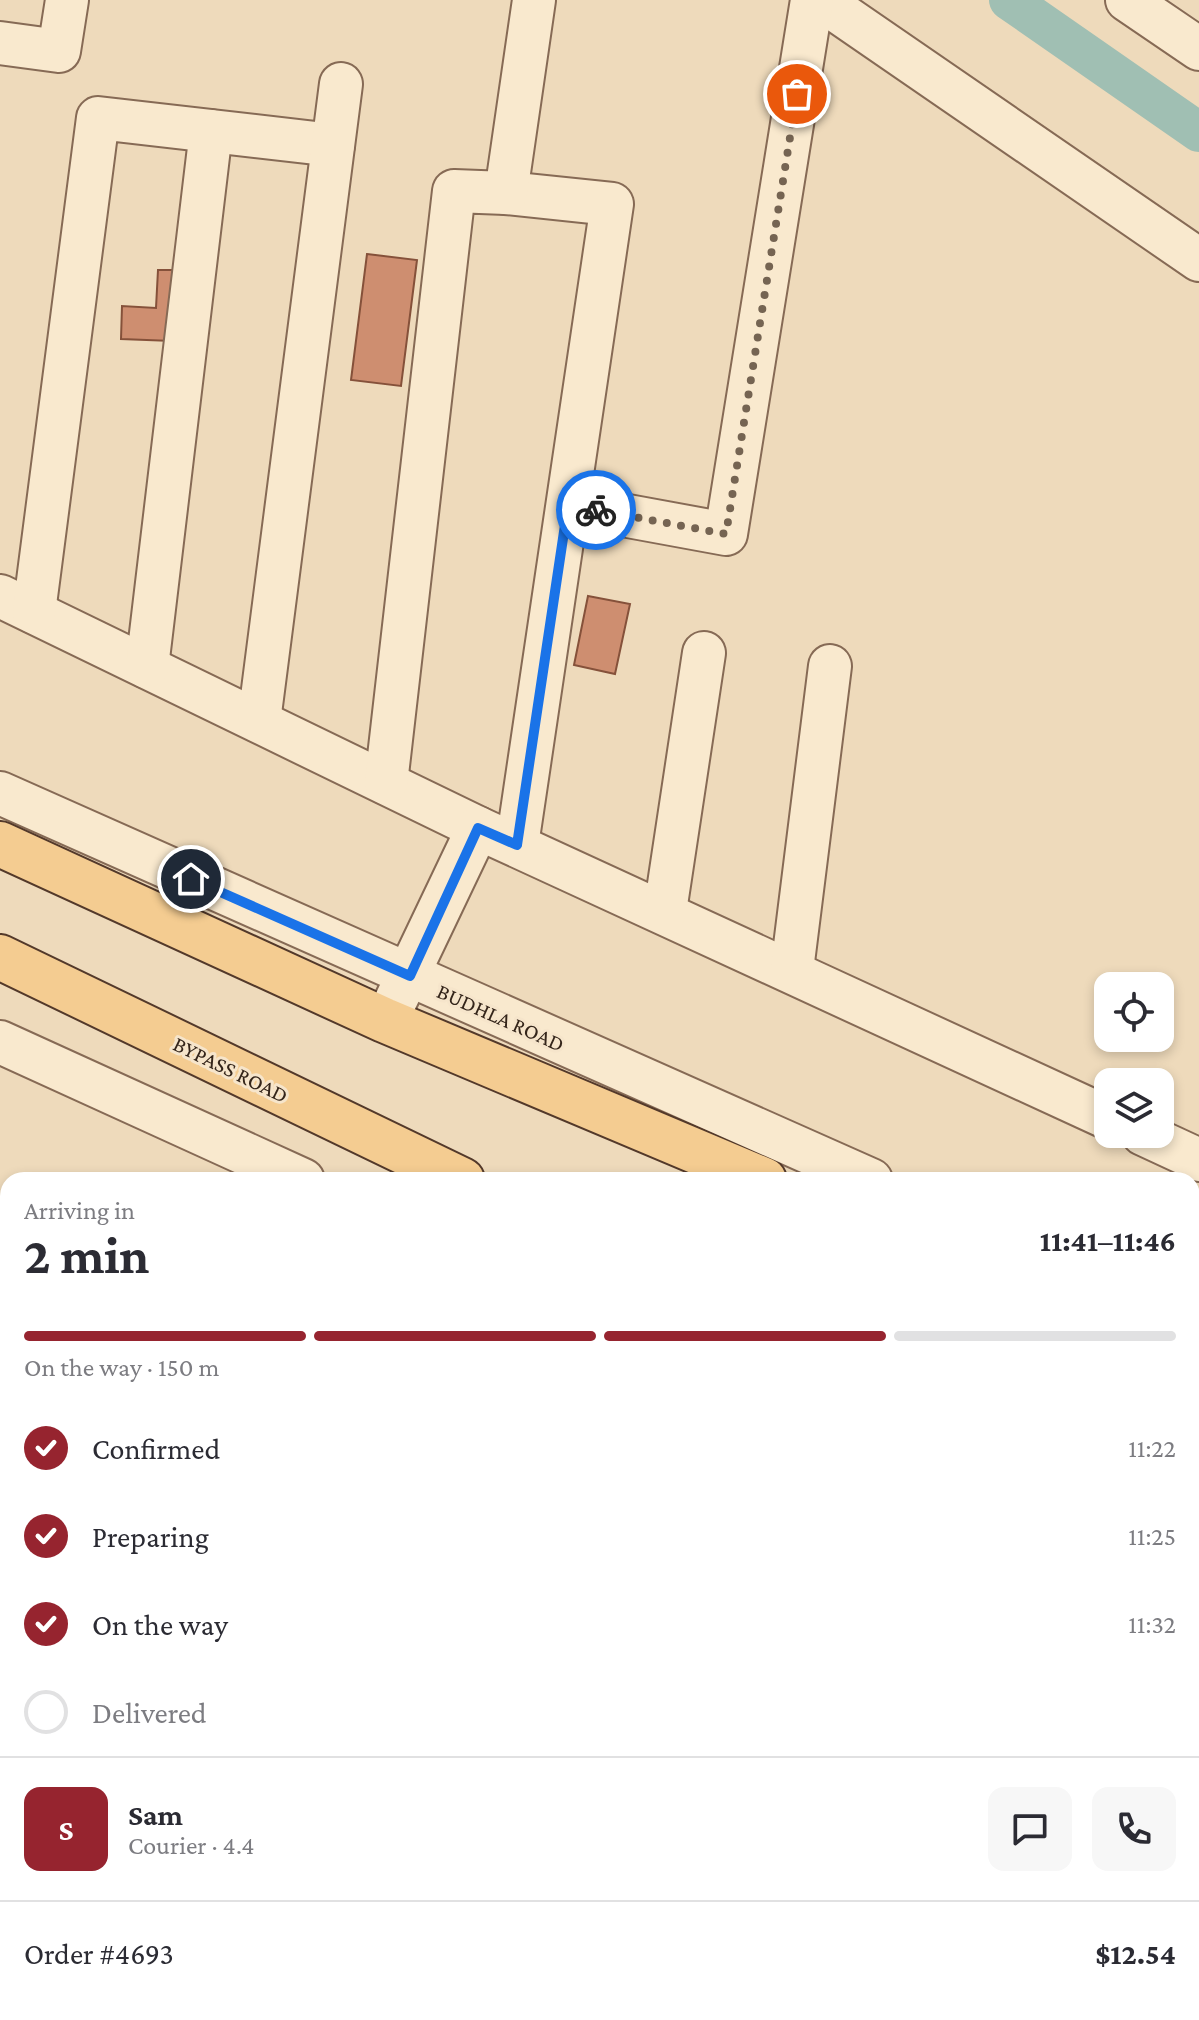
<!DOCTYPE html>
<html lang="en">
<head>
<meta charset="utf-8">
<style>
  body { margin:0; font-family:"Crimson Pro",serif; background:#f7f7f7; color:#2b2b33; height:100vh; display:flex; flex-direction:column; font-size:30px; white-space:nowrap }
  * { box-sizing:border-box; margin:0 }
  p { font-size:26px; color:#7c7c81 }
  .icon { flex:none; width:44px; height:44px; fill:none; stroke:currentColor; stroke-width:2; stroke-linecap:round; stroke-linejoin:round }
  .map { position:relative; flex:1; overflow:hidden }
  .side { position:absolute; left:0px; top:1172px; width:1200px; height:848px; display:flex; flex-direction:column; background:#fff; border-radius:24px 24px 0 0; box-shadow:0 4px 12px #0003 }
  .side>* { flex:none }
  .buttons { position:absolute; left:1094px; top:972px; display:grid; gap:16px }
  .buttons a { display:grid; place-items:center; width:80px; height:80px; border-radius:16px; background:#fff; box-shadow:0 4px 12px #0003; font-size:40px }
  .pin { position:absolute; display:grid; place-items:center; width:68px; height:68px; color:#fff; margin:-34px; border:4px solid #fff; border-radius:50%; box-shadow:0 2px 8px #0007 }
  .courier { position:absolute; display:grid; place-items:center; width:80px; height:80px; margin:-40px; border:6px solid #1a73e8; border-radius:50%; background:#fff; color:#222; box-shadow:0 2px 10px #0007 }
  .head em { font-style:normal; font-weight:700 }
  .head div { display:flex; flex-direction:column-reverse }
  .head { display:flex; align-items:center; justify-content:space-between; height:136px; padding:0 24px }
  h1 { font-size:52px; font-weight:700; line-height:60px }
  .bar { display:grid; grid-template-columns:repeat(4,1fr); gap:12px 8px; align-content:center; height:96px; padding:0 24px }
  .bar i { height:10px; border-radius:6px; background:#e1e1e2 }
  .bar .selected { background:#96242f }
  .bar p { grid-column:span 4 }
  .line { display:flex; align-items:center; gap:20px; padding:0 24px; border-top:2px solid #e1e1e2 }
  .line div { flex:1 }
  .round { display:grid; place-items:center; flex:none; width:84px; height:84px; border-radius:16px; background:#f7f7f7 }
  ol { padding:0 24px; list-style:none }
  li { display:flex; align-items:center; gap:24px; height:88px }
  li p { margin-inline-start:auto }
  li .icon { padding:8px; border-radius:50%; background:#96242f; color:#fff; stroke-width:4 }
  li:last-child { color:#7c7c81 }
  li i { width:44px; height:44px; border:4px solid #e1e1e2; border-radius:50% }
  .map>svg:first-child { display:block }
</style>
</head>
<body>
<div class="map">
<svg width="1199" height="2020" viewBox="0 0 1199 2020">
  <rect width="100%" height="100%" fill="#eedabb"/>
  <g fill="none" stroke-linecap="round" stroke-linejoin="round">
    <polyline stroke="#a0bfb3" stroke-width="40" points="1009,0 1199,132"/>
  </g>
  <g fill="#ce8e70" stroke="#85513a" stroke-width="2">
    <polygon points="367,254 417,260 401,386 351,380"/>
    <polygon points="158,270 174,270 172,341 121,339 122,306 156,308"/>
    <polygon points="588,596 630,604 615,674 574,665"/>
  </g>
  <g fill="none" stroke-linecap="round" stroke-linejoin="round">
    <g stroke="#866a55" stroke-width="46">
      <g id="minor">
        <polyline points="821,0 1199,260"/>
        <polyline points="1127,0 1199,49"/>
        <polyline points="0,43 59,51 67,0"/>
        <polyline points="506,193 612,204 517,845"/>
        <polyline points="568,505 726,534 812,0"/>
        <polyline points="0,596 478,828 1108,1118"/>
        <polyline points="34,612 98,118 333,145"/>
        <polyline points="147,667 211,131"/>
        <polyline points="259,721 341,84"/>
        <polyline points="386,783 454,191 506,193 534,0"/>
        <polyline points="0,793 871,1180"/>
        <polyline points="665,911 704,653"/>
        <polyline points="792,970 830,666"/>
        <polyline points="396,1000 478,828"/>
        <polyline points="0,1042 303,1180"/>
        <polyline points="1143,1134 1199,1160"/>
        <polyline points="1192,1322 1199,1325"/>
        <polyline points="1192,1908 1199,1895"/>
        <polyline points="1150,2012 1159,2020"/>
      </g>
    </g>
    <g stroke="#53392a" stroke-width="48">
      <g id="major">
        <polyline points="0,844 384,1020 764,1180"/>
        <polyline points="0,957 462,1180"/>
        <polyline points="1192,1369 1199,1372"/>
        <polyline points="1192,1537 1199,1540"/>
      </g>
    </g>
    <use href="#minor" stroke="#f9e9ce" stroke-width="42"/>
    <use href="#major" stroke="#f4cc91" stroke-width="44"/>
  </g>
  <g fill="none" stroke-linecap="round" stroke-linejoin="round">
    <polyline stroke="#756452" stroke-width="8" stroke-dasharray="0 14.4" points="596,510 726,534 797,94"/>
    <polyline stroke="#1a73e8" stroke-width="10" points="191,879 410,976 478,828 517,845 568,505 596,510"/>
  </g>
  <g text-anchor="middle" stroke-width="6" stroke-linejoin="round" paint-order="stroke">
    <g font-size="22" fill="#34251a" stroke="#f6e5cb">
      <text transform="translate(501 1017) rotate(24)" y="8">BUDHLA ROAD</text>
      <text transform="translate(231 1069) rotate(26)" y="8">BYPASS ROAD</text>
    </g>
  </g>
</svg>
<div class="buttons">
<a><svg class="icon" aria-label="locate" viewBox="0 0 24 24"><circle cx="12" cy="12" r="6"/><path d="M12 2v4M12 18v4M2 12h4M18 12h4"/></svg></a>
<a><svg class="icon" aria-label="layers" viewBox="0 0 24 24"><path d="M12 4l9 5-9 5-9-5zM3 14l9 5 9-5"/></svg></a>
</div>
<div class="pin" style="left:797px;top:94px;background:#ea580c"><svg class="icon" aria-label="bag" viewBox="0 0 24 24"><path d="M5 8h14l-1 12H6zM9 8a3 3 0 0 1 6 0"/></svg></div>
<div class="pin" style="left:191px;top:879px;background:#1f2937"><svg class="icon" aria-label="home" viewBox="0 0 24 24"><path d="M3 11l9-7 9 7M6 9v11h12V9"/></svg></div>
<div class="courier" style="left:596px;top:510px"><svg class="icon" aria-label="bike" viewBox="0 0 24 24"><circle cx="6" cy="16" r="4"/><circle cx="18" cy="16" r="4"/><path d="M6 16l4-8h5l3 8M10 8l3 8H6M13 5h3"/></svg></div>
<section class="side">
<div class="head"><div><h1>2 min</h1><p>Arriving in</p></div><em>11:41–11:46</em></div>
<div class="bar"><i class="selected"></i><i class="selected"></i><i class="selected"></i><i></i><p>On the way · 150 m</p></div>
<ol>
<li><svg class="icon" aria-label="check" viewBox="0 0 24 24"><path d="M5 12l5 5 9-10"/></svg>Confirmed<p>11:22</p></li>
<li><svg class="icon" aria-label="check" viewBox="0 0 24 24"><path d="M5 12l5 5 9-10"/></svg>Preparing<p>11:25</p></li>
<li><svg class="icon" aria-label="check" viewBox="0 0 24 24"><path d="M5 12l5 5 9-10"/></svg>On the way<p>11:32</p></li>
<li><i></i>Delivered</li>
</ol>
<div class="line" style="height:144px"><b class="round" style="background:#96242f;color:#fff">S</b><div><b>Sam</b><p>Courier · 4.4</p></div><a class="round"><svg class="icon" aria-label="chat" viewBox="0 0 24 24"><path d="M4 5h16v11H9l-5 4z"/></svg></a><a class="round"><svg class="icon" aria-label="phone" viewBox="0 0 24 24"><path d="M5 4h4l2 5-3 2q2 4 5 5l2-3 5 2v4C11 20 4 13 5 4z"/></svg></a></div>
<div class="line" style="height:104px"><div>Order #4693</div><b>$12.54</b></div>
</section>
</div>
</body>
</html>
